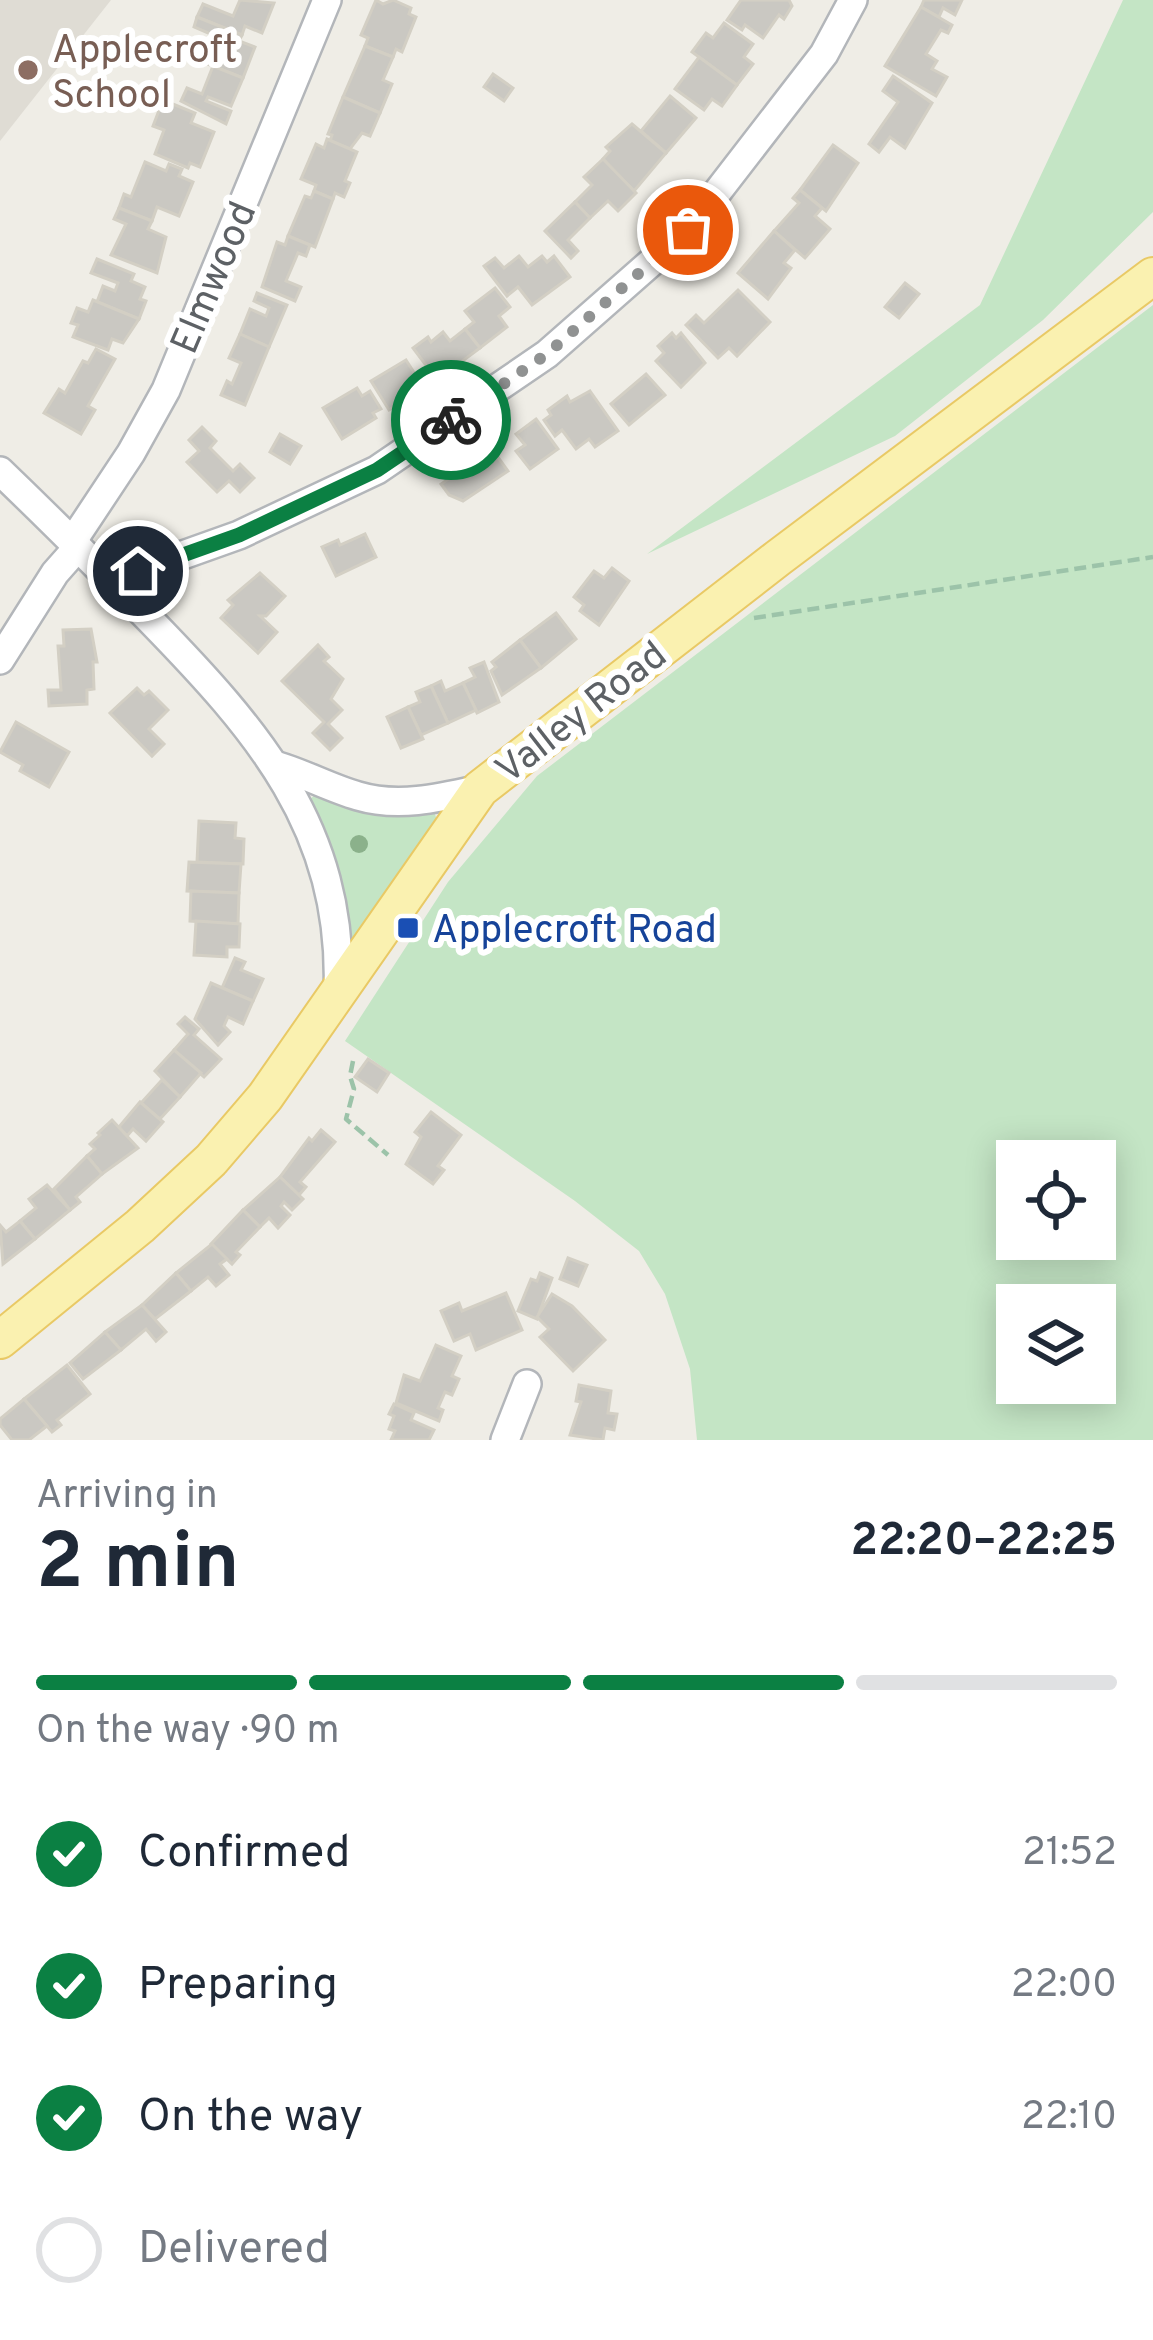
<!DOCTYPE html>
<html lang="en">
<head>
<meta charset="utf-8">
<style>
  body { margin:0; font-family:Overpass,sans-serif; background:#f6f6f7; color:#1f2937; height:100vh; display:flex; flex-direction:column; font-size:45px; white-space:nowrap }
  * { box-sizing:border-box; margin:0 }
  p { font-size:39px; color:#747a83 }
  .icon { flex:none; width:66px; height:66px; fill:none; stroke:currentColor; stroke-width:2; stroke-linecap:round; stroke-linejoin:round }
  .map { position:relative; height:1440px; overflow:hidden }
  .panel { display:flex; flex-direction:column; background:#fff; flex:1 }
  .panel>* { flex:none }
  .buttons { position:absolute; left:996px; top:1140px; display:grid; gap:24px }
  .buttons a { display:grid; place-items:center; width:120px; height:120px; border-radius:0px; background:#fff; box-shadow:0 6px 30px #0003; font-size:60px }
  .pin { position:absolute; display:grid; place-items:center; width:102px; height:102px; color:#fff; margin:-51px; border:6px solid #fff; border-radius:50%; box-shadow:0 3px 12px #0007 }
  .courier { position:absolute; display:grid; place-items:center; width:120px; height:120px; margin:-60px; border:9px solid #0b8043; border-radius:50%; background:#fff; color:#222; box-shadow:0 3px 15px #0007 }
  .overview em { font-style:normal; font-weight:700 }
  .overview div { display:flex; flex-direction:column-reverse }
  .overview { display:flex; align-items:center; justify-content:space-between; height:204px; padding:0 36px }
  h1 { font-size:78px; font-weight:700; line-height:90px }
  .bar { display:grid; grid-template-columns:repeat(4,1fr); gap:18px 12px; align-content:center; height:144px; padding:0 36px }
  .bar i { height:15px; border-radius:9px; background:#e0e1e3 }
  .bar .on { background:#0b8043 }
  .bar p { grid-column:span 4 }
  ol { padding:0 36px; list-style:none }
  li { display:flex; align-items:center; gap:36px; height:132px }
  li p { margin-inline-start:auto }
  li .icon { padding:12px; border-radius:50%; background:#0b8043; color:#fff; stroke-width:4 }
  li:last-child { color:#747a83 }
  li i { width:66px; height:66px; border:6px solid #e0e1e3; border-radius:50% }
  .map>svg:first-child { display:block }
</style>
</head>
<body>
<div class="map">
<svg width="1153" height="1440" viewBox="0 0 1153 1440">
  <rect width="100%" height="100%" fill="#efede6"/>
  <polygon fill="#dfdcd4" points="0,0 111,0 0,141"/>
  <g fill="#c4e5c5" fill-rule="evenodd">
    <polygon points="1123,0 1153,0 1153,212 1043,320 895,436 647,554 980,305"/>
    <path d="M1153,305V1440H697L690,1369L665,1294L639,1251L575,1201L345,1041L448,882L537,776ZM1095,1161V1239H1017V1161ZM1095,1305V1383H1017V1305Z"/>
    <path d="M316,794L373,815L435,814L437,821L355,938L348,937C344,886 330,846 309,800Z"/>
  </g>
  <g fill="#cac8c2" stroke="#d3cfc4" stroke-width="3">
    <polygon points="240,0 274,3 262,33 245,26 242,35 197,17 203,4 233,16"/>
    <polygon points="376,0 383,4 393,0 411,8 409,14 416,17 402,52 396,49 393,57 365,46 368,38 361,35"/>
    <polygon points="741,0 789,0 792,6 784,19 779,15 763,38 745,25 742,30 727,20"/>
    <polygon points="924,0 962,0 955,15 943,8 939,17 921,7"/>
    <polygon points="921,7 952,25 948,33 941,30 926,54 937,61 932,69 947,77 936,96 885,66"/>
    <polygon points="197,17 242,35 239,41 255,47 243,78 202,62 213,35 194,27"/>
    <polygon points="724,23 753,44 744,57 753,64 737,85 692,52 706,33 713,38"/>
    <polygon points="365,46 393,57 383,80 392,84 380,113 343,97"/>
    <polygon points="699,57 737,85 722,106 712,99 704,110 675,89"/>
    <polygon points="213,66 243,78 231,106 208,97 206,101 231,111 226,124 181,101 187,88 202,94"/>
    <polygon points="493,74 513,88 504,101 484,87"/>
    <polygon points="893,76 932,103 905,148 890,137 879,152 869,144 898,102 883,91"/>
    <polygon points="670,96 696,118 666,153 641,131"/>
    <polygon points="343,97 380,113 370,136 362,133 350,149 330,141 332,135 328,134"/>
    <polygon points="163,100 195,113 191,123 214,132 200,167 190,163 188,168 155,154 164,130 153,126"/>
    <polygon points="632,124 666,153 634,191 603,159 610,151 606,147"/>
    <polygon points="327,139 357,152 345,181 350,183 344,197 335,193 333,199 314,191 316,185 301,179 316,144 324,148"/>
    <polygon points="833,145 858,163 826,211 800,190"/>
    <polygon points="603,159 636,193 618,211 608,201 590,218 575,202 592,185 584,177"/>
    <polygon points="145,162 166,171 169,164 182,169 179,176 193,182 179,216 157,207 152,221 119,208 124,194 131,197"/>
    <polygon points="800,190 822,208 815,216 830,229 805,258 774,231 799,203 793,198"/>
    <polygon points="314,191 333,199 315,247 288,236 305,196 311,198"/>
    <polygon points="575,202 590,218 568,240 578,251 571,258 545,231"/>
    <polygon points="119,208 152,221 148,229 166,237 157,273 111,255 126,224 114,219"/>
    <polygon points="774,231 795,250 784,263 791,268 768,299 738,273"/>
    <polygon points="288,236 310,245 306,256 298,253 286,281 301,287 295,301 262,287 277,242 285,245"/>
    <polygon points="519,256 528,267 542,256 547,262 554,256 570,277 532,305 518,287 507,296 484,266 495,258 504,268"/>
    <polygon points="97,259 134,274 131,281 145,287 140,299 146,301 139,319 97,302 103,286 115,291 118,283 91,273"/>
    <polygon points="905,283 919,294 899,318 885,307"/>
    <polygon points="495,288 510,307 499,316 507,327 480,348 465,329 474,322 465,311"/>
    <polygon points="738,290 770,322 737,356 729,348 718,358 686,325 696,315 704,323"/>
    <polygon points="257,293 287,305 269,347 240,334 250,309 266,316 269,308 254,301"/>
    <polygon points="93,300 139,319 123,343 112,339 108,350 73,337 78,325 71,323 77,308 88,312"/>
    <polygon points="465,329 480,348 437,380 413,348 428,337 431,342 443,332 450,341"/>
    <polygon points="672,333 676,338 681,333 705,363 681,387 656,361 664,353 658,346"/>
    <polygon points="240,334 269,347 245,405 221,395 227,381 232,384 241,363 229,358"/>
    <polygon points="96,349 115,359 88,406 95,410 81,434 44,413 59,389 65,393 83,361 88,363"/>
    <polygon points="406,360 424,388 389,410 371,381"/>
    <polygon points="646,374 665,395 629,425 611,404"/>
    <polygon points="357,388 362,396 370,391 381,409 373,413 376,418 342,439 323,408"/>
    <polygon points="590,391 618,431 595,447 589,439 576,449 562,430 555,436 544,420 551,415 548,410 567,396 570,402"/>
    <polygon points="536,419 558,449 530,469 516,451 525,445 516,434"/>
    <polygon points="202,427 216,441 210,448 233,471 240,464 254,478 240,492 229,481 217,492 187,462 199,451 189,440"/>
    <polygon points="280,434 301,446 290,464 270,452"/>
    <polygon points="492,449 508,471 463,501 449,495 441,484"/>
    <polygon points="365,534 376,557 336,576 322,547 338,540 340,545"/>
    <polygon points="612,568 629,581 599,625 580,611 584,605 574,597 594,571 604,578"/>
    <polygon points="260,573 285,596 266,616 260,616 277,632 258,653 221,618 233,605 228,600"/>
    <polygon points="556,613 576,639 541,668 520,640"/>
    <polygon points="91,629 97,662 93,662 94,689 87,690 87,704 49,706 48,690 61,690 58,646 64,646 63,630"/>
    <polygon points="520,640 541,668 502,695 491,671 496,667 492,662"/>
    <polygon points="318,645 329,657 324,661 343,679 331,699 342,710 328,724 342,738 330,750 313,733 324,722 282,681"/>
    <polygon points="484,662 499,702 477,713 463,683 475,677 470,668"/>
    <polygon points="441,681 445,691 463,683 476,710 448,723 431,686"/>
    <polygon points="431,686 448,723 421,735 408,707 420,702 416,692"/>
    <polygon points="137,688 144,695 149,691 168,710 149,729 164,744 152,756 110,713"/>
    <polygon points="408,707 423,739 401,748 387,717"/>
    <polygon points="16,722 69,752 49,787 20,771 23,765 0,752"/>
    <polygon points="199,821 236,823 235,838 244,839 243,864 197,862"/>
    <polygon points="189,862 241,864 239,893 187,891"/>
    <polygon points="191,891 239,893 238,924 190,921"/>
    <polygon points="196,921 240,924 239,947 227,947 227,957 194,955"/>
    <polygon points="235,958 245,962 241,970 263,979 253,1001 222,988"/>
    <polygon points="211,983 253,1001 243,1024 228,1017 224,1026 230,1032 218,1045 195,1019"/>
    <polygon points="185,1017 199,1029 194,1035 221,1059 204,1077 174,1050 188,1034 178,1024"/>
    <polygon points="174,1050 201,1073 180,1097 155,1071"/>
    <polygon points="368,1059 389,1073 377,1092 355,1077"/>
    <polygon points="162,1080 180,1097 160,1119 141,1103"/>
    <polygon points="140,1102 163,1122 146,1141 133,1129 127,1136 119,1127"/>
    <polygon points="431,1112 461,1135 438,1166 444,1170 433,1184 406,1164 421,1137 415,1132"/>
    <polygon points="112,1120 138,1148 102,1174 87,1156 95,1149 90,1144 100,1135 98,1133"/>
    <polygon points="321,1130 335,1142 300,1182 306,1187 299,1195 280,1177 309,1138 312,1141"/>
    <polygon points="87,1156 102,1174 76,1197 80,1202 70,1210 54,1189"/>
    <polygon points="280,1177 303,1199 292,1210 284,1202 281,1206 290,1215 278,1228 269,1218 260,1227 243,1210"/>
    <polygon points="47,1185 70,1210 35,1239 20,1221 36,1208 29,1199"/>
    <polygon points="243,1210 260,1227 236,1252 240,1255 232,1264 211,1244"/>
    <polygon points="20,1221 35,1239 3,1264 0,1225 6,1232"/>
    <polygon points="212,1244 227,1259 220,1264 229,1275 216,1286 208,1277 191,1291 176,1273"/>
    <polygon points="568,1258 587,1265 578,1286 560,1279"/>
    <polygon points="176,1273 191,1291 155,1319 142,1305"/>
    <polygon points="540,1273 552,1278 537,1319 518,1311 531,1279 537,1281"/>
    <polygon points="506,1293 522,1330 476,1350 470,1334 454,1341 441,1311 459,1303 462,1311"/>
    <polygon points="552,1294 572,1306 605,1340 573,1371 540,1337 549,1329 537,1317"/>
    <polygon points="142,1305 166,1332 156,1341 146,1329 121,1350 105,1332"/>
    <polygon points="105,1332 121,1350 83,1379 70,1363"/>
    <polygon points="436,1345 461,1356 452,1376 459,1379 452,1395 445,1392 438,1408 443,1410 439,1421 396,1403 404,1375 420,1381"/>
    <polygon points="67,1365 90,1394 57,1420 61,1425 52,1432 24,1399"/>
    <polygon points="579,1385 611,1391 608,1413 617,1414 614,1430 605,1428 603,1440 570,1435 581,1402 576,1401"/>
    <polygon points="24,1399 47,1426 29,1440 12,1440 0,1425 0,1419"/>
    <polygon points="394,1404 414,1413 411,1420 434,1430 429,1440 391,1440 395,1431 389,1429 394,1416 389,1414"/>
  </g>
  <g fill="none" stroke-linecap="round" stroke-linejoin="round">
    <g stroke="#b3b6ba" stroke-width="32">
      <g id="minor">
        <path d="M0,471C51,520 101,570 150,620C257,730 344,828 338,991"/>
        <polyline points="72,542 131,453 166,390 327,0"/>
        <polyline points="116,585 138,571 239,535 377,470 547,354 688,230 824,54 853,0"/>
        <polyline points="0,660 55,573 78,547"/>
        <path d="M278,766C305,774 330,788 358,796C398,808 440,798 480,789"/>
        <polyline points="505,1440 527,1384"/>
      </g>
    </g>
    <g stroke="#e9c965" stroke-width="40">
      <polyline id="major" points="0,1340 140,1226 211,1160 265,1097 480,789 778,558 1153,276"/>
    </g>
    <g stroke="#9cc3a9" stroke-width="4.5" stroke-dasharray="12 6" stroke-linecap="butt">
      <polyline points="754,618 1153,557"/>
      <polyline points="353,1061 350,1076 354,1089 346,1119 388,1155"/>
    </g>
    <use href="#minor" stroke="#fff" stroke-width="27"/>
    <use href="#major" stroke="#faf1b0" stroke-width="36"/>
  </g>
  <circle fill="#8bb18b" cx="359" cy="844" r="9"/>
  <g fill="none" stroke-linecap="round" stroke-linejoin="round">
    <polyline stroke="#909292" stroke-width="12" stroke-dasharray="0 21.6" points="451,420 547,354 688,230"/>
    <polyline stroke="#0b8043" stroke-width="15" points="138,571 239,535 377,470 451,420"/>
  </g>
  <circle fill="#8d6e63" stroke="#fff" stroke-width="4.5" cx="28" cy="70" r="12"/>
  <rect fill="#1a4fb4" stroke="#fff" stroke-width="4.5" x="396" y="916" width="24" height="24" rx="6"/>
  <g text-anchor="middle" stroke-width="12" stroke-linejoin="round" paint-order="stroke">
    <g font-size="39" fill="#785e54" stroke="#fff" text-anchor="start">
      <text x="52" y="62">Applecroft<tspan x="52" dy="45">School</tspan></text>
    </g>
    <g font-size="39" fill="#5d6165" stroke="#fff">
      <text transform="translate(212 277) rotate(-67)" y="14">Elmwood</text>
      <text transform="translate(580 711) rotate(-38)" y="14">Valley Road</text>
    </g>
    <g font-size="39" fill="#164399" stroke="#fff" text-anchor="start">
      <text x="432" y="942">Applecroft Road</text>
    </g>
  </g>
</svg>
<div class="buttons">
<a><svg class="icon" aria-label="locate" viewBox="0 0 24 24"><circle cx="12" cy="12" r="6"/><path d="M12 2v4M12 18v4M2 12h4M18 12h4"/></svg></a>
<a><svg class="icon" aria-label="layers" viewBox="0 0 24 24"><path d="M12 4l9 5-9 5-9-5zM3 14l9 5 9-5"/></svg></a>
</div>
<div class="pin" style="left:688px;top:230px;background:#ea580c"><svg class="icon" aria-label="bag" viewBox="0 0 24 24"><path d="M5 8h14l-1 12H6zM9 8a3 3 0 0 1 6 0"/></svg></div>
<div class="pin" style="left:138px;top:571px;background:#1f2937"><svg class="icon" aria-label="home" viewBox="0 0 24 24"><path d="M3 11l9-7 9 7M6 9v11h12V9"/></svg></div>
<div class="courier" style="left:451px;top:420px"><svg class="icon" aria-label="bike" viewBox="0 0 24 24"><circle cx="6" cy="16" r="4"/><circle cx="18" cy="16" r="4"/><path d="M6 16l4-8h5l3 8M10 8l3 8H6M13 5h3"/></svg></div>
</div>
<section class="panel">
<div class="overview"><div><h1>2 min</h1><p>Arriving in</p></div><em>22:20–22:25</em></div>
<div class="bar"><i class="on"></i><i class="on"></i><i class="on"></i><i></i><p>On the way · 90 m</p></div>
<ol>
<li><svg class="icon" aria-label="check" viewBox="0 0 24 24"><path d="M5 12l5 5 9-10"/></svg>Confirmed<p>21:52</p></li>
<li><svg class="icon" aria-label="check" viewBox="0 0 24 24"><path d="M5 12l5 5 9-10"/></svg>Preparing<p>22:00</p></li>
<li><svg class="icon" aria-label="check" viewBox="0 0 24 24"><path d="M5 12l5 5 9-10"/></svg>On the way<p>22:10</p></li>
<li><i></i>Delivered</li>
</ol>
</section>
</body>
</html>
